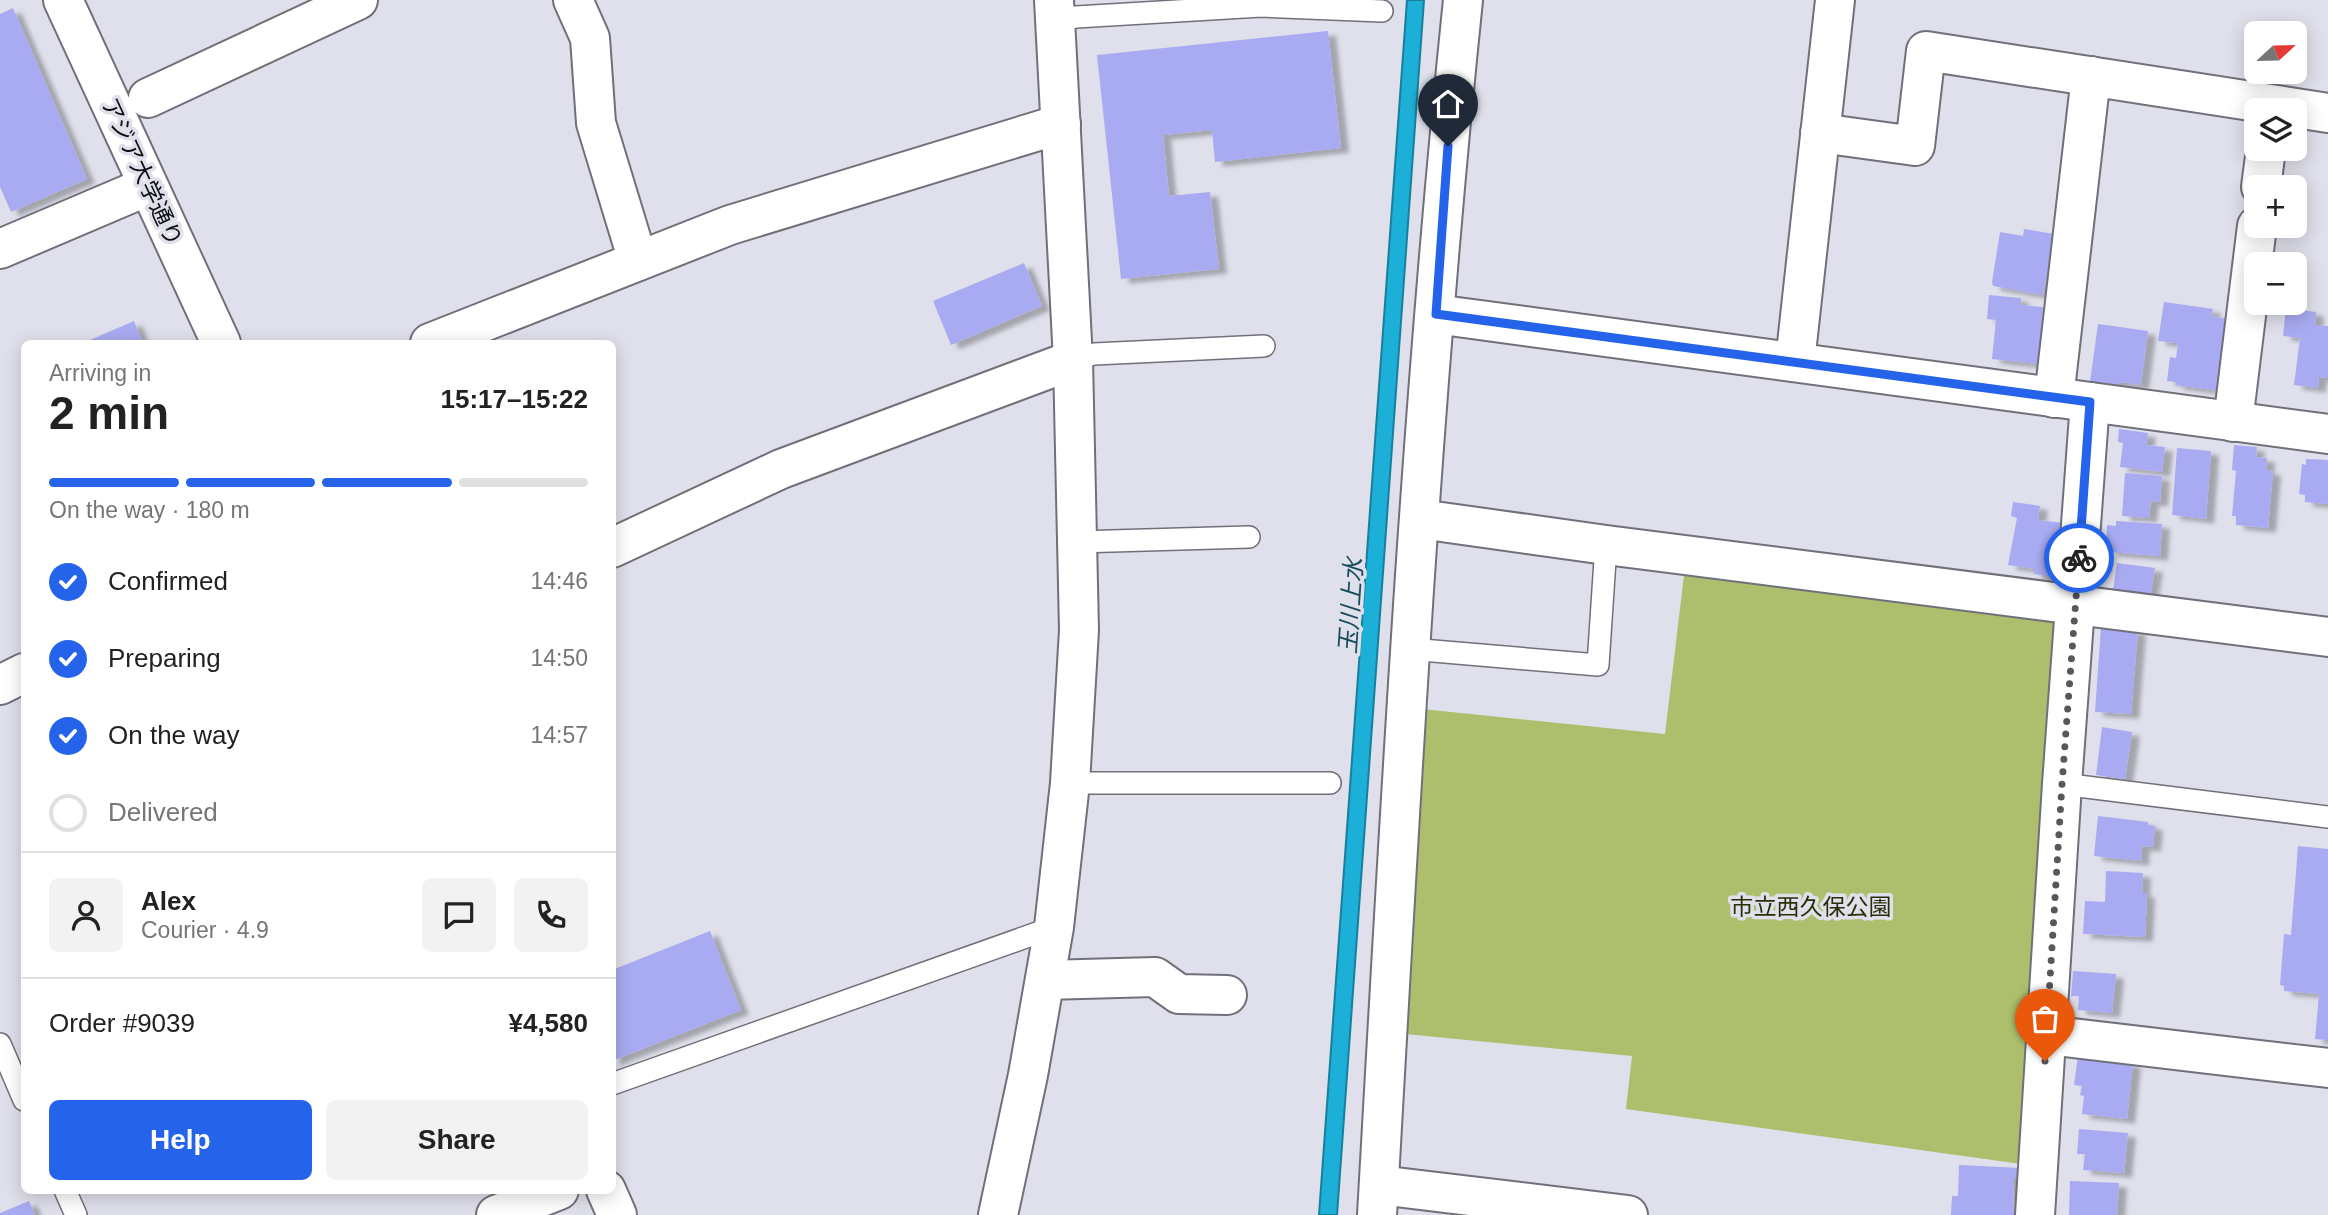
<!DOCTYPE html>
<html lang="en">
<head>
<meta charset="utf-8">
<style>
  body { margin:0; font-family:Helvetica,"Noto Sans JP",sans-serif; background:#f2f2f2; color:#222; height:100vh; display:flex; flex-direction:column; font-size:26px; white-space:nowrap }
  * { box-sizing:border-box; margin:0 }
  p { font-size:23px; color:#767676 }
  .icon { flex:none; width:38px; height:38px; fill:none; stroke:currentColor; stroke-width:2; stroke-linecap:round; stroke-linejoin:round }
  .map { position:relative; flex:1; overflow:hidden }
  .side { position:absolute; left:21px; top:340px; width:595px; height:854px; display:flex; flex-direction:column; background:#fff; border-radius:10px; box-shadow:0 4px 18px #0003 }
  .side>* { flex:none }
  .needle { width:46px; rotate:68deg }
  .controls { position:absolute; left:2244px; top:21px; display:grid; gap:14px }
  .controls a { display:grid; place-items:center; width:63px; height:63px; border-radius:10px; background:#fff; box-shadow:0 4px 18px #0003; font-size:35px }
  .pin { position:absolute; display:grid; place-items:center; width:60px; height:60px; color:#fff; margin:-72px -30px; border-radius:50% 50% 50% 0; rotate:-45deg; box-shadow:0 0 7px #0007 }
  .pin .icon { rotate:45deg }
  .courier { position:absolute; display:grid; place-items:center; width:70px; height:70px; margin:-35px; border:5px solid #2563eb; border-radius:50%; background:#fff; color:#222; box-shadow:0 2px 9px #0007 }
  .headline em { font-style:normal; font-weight:700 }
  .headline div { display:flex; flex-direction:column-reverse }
  .headline { display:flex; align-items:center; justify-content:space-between; height:119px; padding:0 28px }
  h1 { font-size:46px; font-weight:700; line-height:52px }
  .bar { display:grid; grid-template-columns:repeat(4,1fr); gap:10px 7px; align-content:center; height:84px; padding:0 28px }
  .bar i { height:9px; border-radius:5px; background:#e0e0e0 }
  .bar .active { background:#2563eb }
  .bar p { grid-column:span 4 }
  .line { display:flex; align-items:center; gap:18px; padding:0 28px; border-top:2px solid #e0e0e0 }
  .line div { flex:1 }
  .round { display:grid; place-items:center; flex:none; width:74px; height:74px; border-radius:10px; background:#f2f2f2 }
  ol { padding:0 28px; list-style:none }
  li { display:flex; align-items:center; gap:21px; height:77px }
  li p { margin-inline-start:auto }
  li .icon { padding:7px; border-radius:50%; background:#2563eb; color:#fff; stroke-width:4 }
  li:last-child { color:#767676 }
  li i { width:38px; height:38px; border:4px solid #e0e0e0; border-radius:50% }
  .button { display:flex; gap:14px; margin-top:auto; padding:14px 28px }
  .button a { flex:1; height:80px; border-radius:10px; background:#2563eb; color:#fff; font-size:28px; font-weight:700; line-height:80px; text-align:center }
  .button a+a { background:#f2f2f2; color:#222 }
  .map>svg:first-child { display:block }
</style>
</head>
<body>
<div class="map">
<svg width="2328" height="1215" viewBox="0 0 2328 1215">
  <defs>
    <filter id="shadow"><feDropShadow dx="8" dy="4.5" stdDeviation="2" flood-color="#0004"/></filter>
  </defs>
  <rect width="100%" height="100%" fill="#dfe0eb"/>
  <polygon fill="#adbf6c" points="1685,567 2052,615 2057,627 2021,1164 1626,1109 1632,1056 1405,1034 1422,709 1665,734"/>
  <polygon fill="#1cafd7" stroke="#187f9c" stroke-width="2" points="1407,0 1424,0 1337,1215 1319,1215"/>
  <g fill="#a8abf1" filter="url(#shadow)">
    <polygon points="13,8 87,179 11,212 0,187 0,14"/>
    <polygon points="1328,31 1341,148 1215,162 1212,130 1163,135 1169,196 1210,192 1219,269 1121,279 1097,55"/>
    <polygon points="2024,229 2054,234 2043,295 1993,286 1992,282 2000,232 2023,236"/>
    <polygon points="1024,263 1042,306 951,345 933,301"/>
    <polygon points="1989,295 2021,298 2021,305 2043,307 2038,364 1992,359 1996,320 1987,319"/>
    <polygon points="2164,302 2213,309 2211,316 2229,319 2220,391 2176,385 2176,382 2167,381 2170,357 2176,358 2178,343 2158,341"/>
    <polygon points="2286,308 2316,312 2315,325 2328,326 2328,378 2319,377 2318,388 2294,385 2300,338 2283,336"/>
    <polygon points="134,321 143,343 83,343"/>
    <polygon points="2098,324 2148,331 2141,385 2119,382 2119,386 2090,382"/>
    <polygon points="2119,429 2148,433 2146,445 2165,447 2162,472 2120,467 2123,443 2118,442"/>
    <polygon points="2234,445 2257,447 2256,457 2267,458 2266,470 2273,471 2268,528 2236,525 2236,516 2232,516 2236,471 2232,470"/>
    <polygon points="2177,448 2211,451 2206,519 2172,515"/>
    <polygon points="2306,459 2328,460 2328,504 2305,502 2305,495 2299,494 2302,464 2306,465"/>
    <polygon points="2125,473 2162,476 2160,502 2151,501 2149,518 2122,516"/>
    <polygon points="2013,502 2040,506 2038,520 2063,523 2057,573 2051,577 2034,574 2034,569 2008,565 2017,518 2011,516"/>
    <polygon points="2116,521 2162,524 2160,556 2109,552 2109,545 2106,544 2107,525 2116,526"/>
    <polygon points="2117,563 2155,568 2150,597 2113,591"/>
    <polygon points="2101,627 2138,630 2131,714 2095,712"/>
    <polygon points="2102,727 2132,732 2125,779 2096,775"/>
    <polygon points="2098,816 2148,822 2148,825 2155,826 2153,847 2142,846 2141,861 2094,856"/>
    <polygon points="2298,846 2328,849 2328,1040 2315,1039 2319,994 2284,991 2284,986 2280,985 2284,934 2291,935"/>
    <polygon points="2106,871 2143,873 2142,893 2147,893 2145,937 2083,934 2085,901 2105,902"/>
    <polygon points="710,931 741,1010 612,1061 612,970"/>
    <polygon points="2073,971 2116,974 2112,1013 2078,1010 2079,996 2071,996"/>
    <polygon points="2078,1056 2133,1063 2127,1119 2082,1114 2084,1096 2080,1095 2082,1086 2074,1085"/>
    <polygon points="2079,1129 2128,1133 2124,1173 2083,1170 2085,1154 2077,1154"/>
    <polygon points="1959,1165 2021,1168 2021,1178 2014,1178 2013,1210 2017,1210 2017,1215 1951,1215 1952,1196 1958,1196"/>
    <polygon points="2070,1181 2119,1183 2117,1215 2069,1215"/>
    <polygon points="29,1201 35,1215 0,1215 0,1213"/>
  </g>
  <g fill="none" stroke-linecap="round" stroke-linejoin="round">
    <g stroke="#70707a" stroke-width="24">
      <g id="lane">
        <polyline points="1055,20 1076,17 1261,6 1382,11"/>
        <polyline points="1073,360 1094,354 1264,346"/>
        <polyline points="1077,542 1249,537"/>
        <polyline points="1410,649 1598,665 1606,545"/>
        <polyline points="1070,783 1330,783"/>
        <polyline points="2062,784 2328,817"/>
        <polyline points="0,1044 24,1100"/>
        <polyline points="612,1084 1054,927"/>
        <polyline points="65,1190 76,1215"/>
      </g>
    </g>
    <g stroke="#70707a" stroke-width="42">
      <g id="street">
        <polyline points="573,0 590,38 596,123 638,261"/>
        <polyline points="148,98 358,0"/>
        <polyline points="1820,133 1915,146 1926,51 2328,113"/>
        <polyline points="2261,187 2266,149"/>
        <polyline points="0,249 148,186"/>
        <polyline points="1435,314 2328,434"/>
        <polyline points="430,343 730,225 1061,124"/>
        <polyline points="1795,362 1835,0"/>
        <polyline points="2054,398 2091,76"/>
        <polyline points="2233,422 2257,226"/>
        <polyline points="1420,519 1606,545 2328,637"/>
        <polyline points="612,548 781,469 1073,360"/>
        <polyline points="0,685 24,673"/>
        <polyline points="1045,980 1155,977 1179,994 1227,995"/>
        <polyline points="2047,1035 2328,1068"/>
        <polyline points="1379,1185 1628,1215"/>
        <polyline points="496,1215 559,1190"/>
        <path d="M1377,1215C1400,810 1421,404 1463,0"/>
        <polyline points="2035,1215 2062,784 2090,402"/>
      </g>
    </g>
    <g stroke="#70707a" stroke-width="42">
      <g id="secondary">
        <polyline points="63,0 221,343"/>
        <polyline points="606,1190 617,1215"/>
        <polyline points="998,1215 1028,1075 1054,927 1070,783 1079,630 1073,360 1054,0"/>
      </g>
    </g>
    <use href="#lane" stroke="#fff" stroke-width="21"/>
    <use href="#street" stroke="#fff" stroke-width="38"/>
    <use href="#secondary" stroke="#fff" stroke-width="38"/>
  </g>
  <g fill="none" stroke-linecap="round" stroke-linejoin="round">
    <polyline stroke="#56585d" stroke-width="7" stroke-dasharray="0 12.6" points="2045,1061 2062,784 2079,558"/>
    <polyline stroke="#2563eb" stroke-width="9" points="1448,146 1436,314 2090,402 2079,558"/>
  </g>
  <g text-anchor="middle" stroke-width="7" stroke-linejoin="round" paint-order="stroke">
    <g font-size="23" fill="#0d0e11" stroke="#dfe0eb">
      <text transform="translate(142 172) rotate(65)" y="8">アジア大学通り</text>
    </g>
    <g font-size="23" fill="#272e04" stroke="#dfe0eb">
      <text x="1811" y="915">市立西久保公園</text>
    </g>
    <g font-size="24" font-style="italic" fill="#164c5d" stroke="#dfe0eb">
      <text transform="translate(1351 606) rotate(-86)" y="8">玉川上水</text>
    </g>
  </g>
</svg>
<div class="controls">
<a><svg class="needle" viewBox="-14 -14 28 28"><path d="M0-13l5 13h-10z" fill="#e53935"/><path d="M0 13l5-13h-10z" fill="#767676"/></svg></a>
<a><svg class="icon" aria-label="layers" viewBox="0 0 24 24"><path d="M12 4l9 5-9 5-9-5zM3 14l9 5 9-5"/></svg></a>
<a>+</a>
<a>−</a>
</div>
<div class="pin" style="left:2045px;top:1061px;background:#ea580c"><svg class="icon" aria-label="bag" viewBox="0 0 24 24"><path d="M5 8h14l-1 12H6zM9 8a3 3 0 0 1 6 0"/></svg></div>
<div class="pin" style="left:1448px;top:146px;background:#1f2937"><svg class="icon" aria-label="home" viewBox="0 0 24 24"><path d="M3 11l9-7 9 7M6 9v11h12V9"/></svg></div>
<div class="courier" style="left:2079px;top:558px"><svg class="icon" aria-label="bike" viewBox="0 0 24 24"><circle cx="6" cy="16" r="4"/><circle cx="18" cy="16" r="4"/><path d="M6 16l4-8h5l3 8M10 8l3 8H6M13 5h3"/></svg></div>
<section class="side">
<div class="headline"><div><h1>2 min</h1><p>Arriving in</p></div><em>15:17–15:22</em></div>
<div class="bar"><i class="active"></i><i class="active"></i><i class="active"></i><i></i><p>On the way · 180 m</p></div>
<ol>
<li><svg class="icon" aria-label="check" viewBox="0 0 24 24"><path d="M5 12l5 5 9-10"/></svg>Confirmed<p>14:46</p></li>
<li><svg class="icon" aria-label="check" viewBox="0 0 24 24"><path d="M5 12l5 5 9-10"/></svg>Preparing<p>14:50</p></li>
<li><svg class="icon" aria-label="check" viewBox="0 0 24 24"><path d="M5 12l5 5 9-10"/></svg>On the way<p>14:57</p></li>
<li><i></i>Delivered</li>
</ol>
<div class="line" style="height:126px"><a class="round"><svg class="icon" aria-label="person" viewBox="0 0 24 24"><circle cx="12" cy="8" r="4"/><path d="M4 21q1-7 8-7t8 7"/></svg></a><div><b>Alex</b><p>Courier · 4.9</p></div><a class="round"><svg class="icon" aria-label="chat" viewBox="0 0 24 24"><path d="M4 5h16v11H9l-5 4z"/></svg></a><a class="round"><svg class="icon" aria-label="phone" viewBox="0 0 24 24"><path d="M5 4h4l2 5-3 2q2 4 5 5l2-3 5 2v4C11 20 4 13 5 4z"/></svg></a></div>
<div class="line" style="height:91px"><div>Order #9039</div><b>¥4,580</b></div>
<div class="button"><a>Help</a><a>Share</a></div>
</section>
</div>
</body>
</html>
